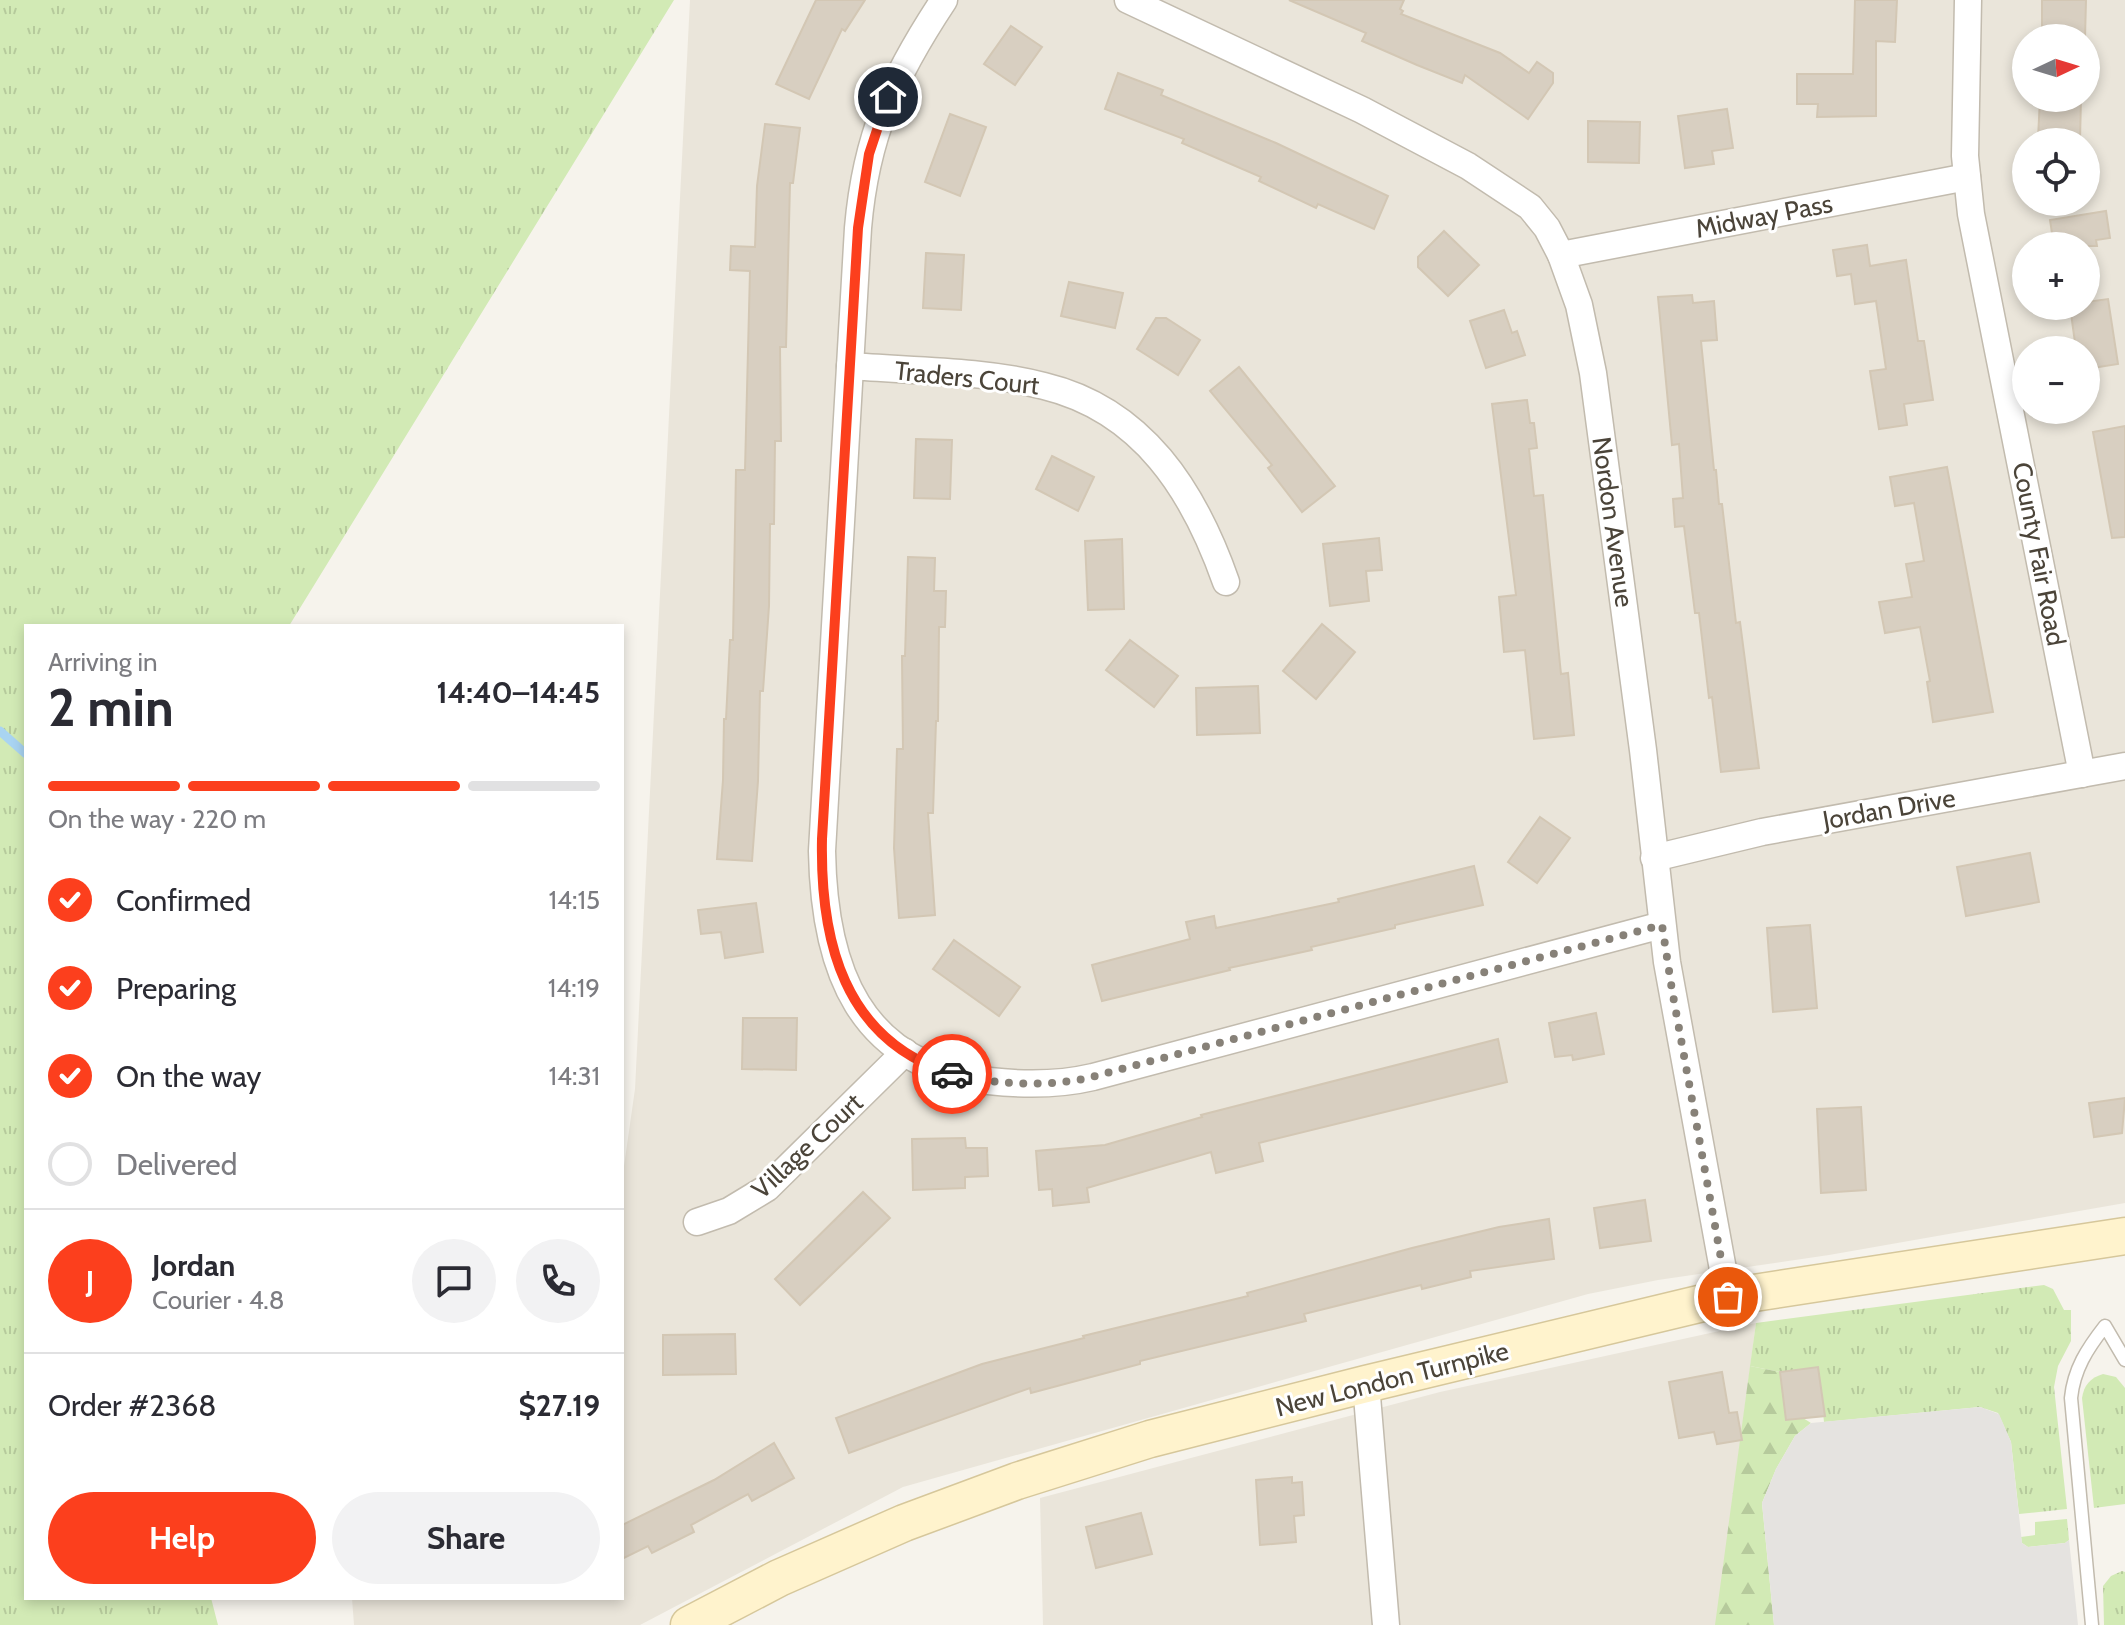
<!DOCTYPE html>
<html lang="en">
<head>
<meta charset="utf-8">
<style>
  body { margin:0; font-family:Cabin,sans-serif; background:#f2f2f3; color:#2b2b33; height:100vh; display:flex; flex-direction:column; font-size:30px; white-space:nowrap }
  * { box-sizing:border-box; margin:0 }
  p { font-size:26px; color:#7c7c81 }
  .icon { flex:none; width:44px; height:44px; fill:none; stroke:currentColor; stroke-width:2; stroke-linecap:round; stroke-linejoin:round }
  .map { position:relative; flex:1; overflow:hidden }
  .sheet { position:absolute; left:24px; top:624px; width:600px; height:976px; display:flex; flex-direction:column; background:#fff; border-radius:0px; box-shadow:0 4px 12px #0003 }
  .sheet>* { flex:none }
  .needle { width:52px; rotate:86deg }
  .controls { position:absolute; left:2012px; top:24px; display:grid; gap:16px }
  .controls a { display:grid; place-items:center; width:88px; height:88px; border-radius:50%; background:#fff; box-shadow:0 4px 12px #0003; font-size:40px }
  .pin { position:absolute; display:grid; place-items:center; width:68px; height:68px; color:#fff; margin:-34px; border:4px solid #fff; border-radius:50%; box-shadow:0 2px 8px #0007 }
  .courier { position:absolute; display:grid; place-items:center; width:80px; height:80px; margin:-40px; border:6px solid #fc3f1d; border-radius:50%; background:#fff; color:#222; box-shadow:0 2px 10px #0007 }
  .overview em { font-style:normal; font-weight:700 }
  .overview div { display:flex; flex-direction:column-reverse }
  .overview { display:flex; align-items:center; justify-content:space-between; height:136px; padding:0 24px }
  h1 { font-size:52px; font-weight:700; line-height:60px }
  .bar { display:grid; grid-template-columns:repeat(4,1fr); gap:12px 8px; align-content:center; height:96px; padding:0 24px }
  .bar i { height:10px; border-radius:6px; background:#e1e1e2 }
  .bar .active { background:#fc3f1d }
  .bar p { grid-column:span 4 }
  .line { display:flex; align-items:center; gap:20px; padding:0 24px; border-top:2px solid #e1e1e2 }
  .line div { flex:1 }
  .round { display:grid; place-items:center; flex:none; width:84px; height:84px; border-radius:42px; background:#f2f2f3 }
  ol { padding:0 24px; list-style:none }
  li { display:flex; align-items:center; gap:24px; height:88px }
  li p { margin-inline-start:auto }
  li .icon { padding:8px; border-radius:50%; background:#fc3f1d; color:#fff; stroke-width:4 }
  li:last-child { color:#7c7c81 }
  li i { width:44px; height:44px; border:4px solid #e1e1e2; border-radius:50% }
  .action { display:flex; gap:16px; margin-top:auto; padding:16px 24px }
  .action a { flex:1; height:92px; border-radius:48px; background:#fc3f1d; color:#fff; font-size:32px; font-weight:700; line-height:92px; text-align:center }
  .action a+a { background:#f2f2f3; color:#2b2b33 }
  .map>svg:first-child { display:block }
</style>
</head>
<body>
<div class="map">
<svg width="2125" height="1625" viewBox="0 0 2125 1625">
  <defs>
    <pattern id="grass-tufts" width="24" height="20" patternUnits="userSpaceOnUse" patternTransform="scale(2)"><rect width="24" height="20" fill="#d2eab5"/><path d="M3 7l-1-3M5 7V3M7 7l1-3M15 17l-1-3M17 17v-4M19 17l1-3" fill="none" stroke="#b6ca9c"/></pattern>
    <pattern id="forest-firs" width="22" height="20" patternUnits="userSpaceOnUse" patternTransform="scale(2)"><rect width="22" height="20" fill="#d2eab5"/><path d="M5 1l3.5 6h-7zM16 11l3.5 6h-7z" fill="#b6ca9c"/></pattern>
  </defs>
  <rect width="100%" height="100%" fill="#f6f3ec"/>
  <g fill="#eae5da" fill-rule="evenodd">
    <path d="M690,0H2125V1203L1829,1255L1658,1280L1588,1294L903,1487L640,1625H354L352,1598H622V1180L635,1089ZM2026,38H2086V98H2026ZM2026,142H2086V202H2026ZM2026,246H2086V306H2026ZM2026,350H2086V410H2026Z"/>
    <polygon points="1756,1323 1716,1625 1043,1625 1040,1498 1440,1392"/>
  </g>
  <g fill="url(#grass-tufts)">
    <polygon points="0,0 674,0 289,626 26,626 26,1598 211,1598 218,1625 0,1625"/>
    <polygon points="2044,1285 2053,1289 2064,1310 2071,1310 2071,1341 2058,1366 2054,1387 2067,1509 2019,1514 2011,1442 1998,1413 1980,1407 1824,1422 1818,1367 1780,1372 1750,1366 1756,1323"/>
    <path d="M2103,1374L2116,1377L2125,1388V1504L2094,1508L2082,1398C2084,1385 2090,1378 2103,1374Z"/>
    <polygon points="2067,1519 2069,1540 2065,1543 2028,1547 2022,1543 2021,1537 2035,1535 2035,1522"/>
    <polygon points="2122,1571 2125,1572 2125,1625 2104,1625 2103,1586 2111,1576"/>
  </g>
  <polygon fill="url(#forest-firs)" points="1750,1366 1780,1372 1786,1420 1803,1418 1811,1423 1795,1436 1776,1469 1762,1503 1774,1625 1715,1625"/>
  <polygon fill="#e5e3e0" points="1980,1407 1999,1414 2011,1442 2022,1543 2028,1547 2065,1543 2069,1540 2078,1625 1774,1625 1762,1503 1776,1469 1795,1436 1811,1423"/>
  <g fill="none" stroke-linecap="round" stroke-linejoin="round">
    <polyline stroke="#a9d4f2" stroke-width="9" points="0,731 26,754"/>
  </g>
  <g fill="#d8cfc1" stroke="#d3c7b4" stroke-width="2">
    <polygon points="816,0 865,0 845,31 842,29 809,99 776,84"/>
    <polygon points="1289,0 1404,0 1400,9 1403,11 1401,14 1500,53 1529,73 1537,62 1553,73 1553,83 1528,119 1465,75 1462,83 1417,65 1362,41 1366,33"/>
    <polygon points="1855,0 1897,0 1895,42 1876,41 1876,116 1817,117 1818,104 1797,104 1797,74 1853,74"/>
    <polygon points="2042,0 2086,0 2085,38 2042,38"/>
    <polygon points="1011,26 1042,47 1015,85 984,64"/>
    <polygon points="1118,73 1163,90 1161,95 1276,143 1388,196 1374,229 1318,204 1316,208 1259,181 1261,177 1182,143 1184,139 1105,109"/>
    <polygon points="2040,98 2081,98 2080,141 2038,139"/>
    <polygon points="1727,109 1733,148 1712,151 1714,164 1685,168 1678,116"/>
    <polygon points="950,114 986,127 960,196 925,182"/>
    <polygon points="1588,121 1640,122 1639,163 1588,162"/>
    <polygon points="765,124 800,128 793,183 790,183 786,347 780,347 781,441 775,441 774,524 770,524 769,606 763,691 760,691 758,781 752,861 717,859 723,780 724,719 726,719 730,640 733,640 736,470 745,470 750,271 730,270 731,246 755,247 757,186"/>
    <polygon points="2106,211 2110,238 2096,240 2097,246 2054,246 2050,220"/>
    <polygon points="1444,231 1479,265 1448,296 1418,267 1418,257"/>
    <polygon points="1867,245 1870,266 1906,260 1918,341 1924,341 1933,400 1904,404 1907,425 1879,429 1870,371 1886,369 1876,301 1855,304 1851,274 1837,276 1833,250"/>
    <polygon points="926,253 964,255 961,310 923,308"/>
    <polygon points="1069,282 1123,293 1115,328 1061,316"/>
    <polygon points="1692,295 1693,303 1714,301 1717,340 1701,341 1714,470 1716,470 1719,504 1722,504 1736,623 1740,622 1759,768 1721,772 1712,697 1709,698 1699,613 1695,613 1684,526 1675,527 1673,499 1683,498 1679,444 1672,445 1658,297"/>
    <polygon points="2108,299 2118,364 2086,369 2086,350 2076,350 2070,306 2086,306 2086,302"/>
    <polygon points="1504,310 1512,333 1517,331 1525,355 1486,368 1470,321"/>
    <polygon points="1156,318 1166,318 1200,340 1178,375 1137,349"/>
    <polygon points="1239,367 1335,486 1302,512 1268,468 1272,465 1210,391"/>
    <polygon points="1527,400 1530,423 1534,423 1537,448 1529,449 1534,496 1543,495 1561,674 1568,673 1574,735 1534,739 1525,650 1504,652 1499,597 1516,595 1492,404"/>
    <polygon points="2125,426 2125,537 2112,538 2093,432"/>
    <polygon points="916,439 952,440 950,499 914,498"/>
    <polygon points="1052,456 1094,477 1078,511 1036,489"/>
    <polygon points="1947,467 1993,712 1933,722 1927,682 1930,681 1920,627 1885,633 1879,602 1912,597 1906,564 1924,561 1914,503 1895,506 1890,477"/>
    <polygon points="1379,538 1382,570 1366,571 1369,601 1330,606 1323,544"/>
    <polygon points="1122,539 1124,609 1088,610 1085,541"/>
    <polygon points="908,557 935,558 934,591 946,591 945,627 939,627 938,721 936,721 933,813 928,813 935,915 899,918 894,848 897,749 903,749 902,656 905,656"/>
    <polygon points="1322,624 1355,652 1316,699 1283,671"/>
    <polygon points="1130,640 1178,676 1154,707 1106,670"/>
    <polygon points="1258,686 1260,733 1197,735 1196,688"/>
    <polygon points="1540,817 1570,838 1537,883 1508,862"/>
    <polygon points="2030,853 2039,902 1966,916 1957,867"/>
    <polygon points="1474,866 1483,905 1395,925 1395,928 1311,947 1312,950 1229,968 1230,970 1102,1001 1092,965 1190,939 1186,922 1214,916 1216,928 1339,902 1338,899"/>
    <polygon points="756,903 763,952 725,958 721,932 701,934 698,910"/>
    <polygon points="1810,925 1817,1008 1773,1012 1767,928"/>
    <polygon points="954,940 1020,987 999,1016 933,969"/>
    <polygon points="1596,1013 1604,1054 1573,1060 1572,1055 1555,1057 1549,1023"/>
    <polygon points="743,1018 797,1018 796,1070 742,1069"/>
    <polygon points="1498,1039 1507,1082 1259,1143 1263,1161 1216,1173 1211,1152 1087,1188 1089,1202 1053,1206 1052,1189 1039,1190 1036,1151 1105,1145 1202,1117 1201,1115"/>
    <polygon points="2125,1098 2122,1133 2094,1137 2089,1103"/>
    <polygon points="1861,1107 1866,1190 1821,1193 1817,1109"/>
    <polygon points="965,1138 966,1148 987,1148 988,1176 965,1177 965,1188 913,1190 912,1139"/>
    <polygon points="863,1192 890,1218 800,1305 775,1279"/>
    <polygon points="1645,1200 1651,1241 1600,1248 1594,1208"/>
    <polygon points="1549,1219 1554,1259 1470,1271 1471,1277 1422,1289 1421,1285 1304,1314 1306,1321 1140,1361 1140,1364 1031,1393 1030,1388 849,1453 836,1418 982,1364 1084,1338 1083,1336 1248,1296 1247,1293 1412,1248 1499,1227"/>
    <polygon points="735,1334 736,1374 663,1375 663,1335"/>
    <polygon points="1818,1367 1825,1416 1786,1420 1780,1372"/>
    <polygon points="1722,1372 1729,1413 1737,1412 1742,1440 1717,1444 1714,1432 1679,1438 1669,1382"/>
    <polygon points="774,1443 794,1478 752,1501 748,1494 691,1525 694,1532 652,1553 648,1546 622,1559 622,1525 714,1480"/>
    <polygon points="1292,1477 1292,1483 1302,1482 1304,1515 1294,1516 1296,1542 1260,1545 1256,1480"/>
    <polygon points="1141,1513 1152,1554 1096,1568 1086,1527"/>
  </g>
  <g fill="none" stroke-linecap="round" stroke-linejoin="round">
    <g stroke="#c2bbae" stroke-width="15">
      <path id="lane" d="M2092,1625L2071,1398C2074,1369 2087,1349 2105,1326L2125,1360"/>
    </g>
    <g stroke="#c2bbae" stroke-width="29">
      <g id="street">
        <path d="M944,0C893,77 866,135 858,228L822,851C824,968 858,1065 989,1081C1024,1085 1059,1085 1093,1077L1662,925"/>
        <polyline points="1128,0 1362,110 1468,166 1530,207 1547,228 1561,255 1579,305 1593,373 1643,750 1667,962 1728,1297"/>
        <polyline points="1968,0 1965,156 1971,214 2082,774"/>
        <polyline points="1561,255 1967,177"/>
        <path d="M850,366C913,371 982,370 1044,386C1143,410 1194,491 1226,582"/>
        <polyline points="1654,858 1762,832 2125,766"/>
        <polyline points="697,1222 729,1211 767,1188 905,1052"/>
        <polyline points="1366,1384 1386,1625"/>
      </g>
    </g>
    <g stroke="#d6c79b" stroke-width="39">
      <polyline id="secondary" points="689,1625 779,1578 904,1523 1017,1481 1150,1439 1366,1384 1728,1297 2125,1236"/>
    </g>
    <use href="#lane" stroke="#fff" stroke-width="12"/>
    <use href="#street" stroke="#fff" stroke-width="26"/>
    <use href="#secondary" stroke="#fff3cd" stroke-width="36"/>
  </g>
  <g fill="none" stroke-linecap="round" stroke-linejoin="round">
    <path stroke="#878178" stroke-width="8" stroke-dasharray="0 14.4" d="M952,1074C995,1084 1040,1087 1084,1079L1662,925L1672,990L1728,1297"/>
    <path stroke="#fc3f1d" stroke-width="10" d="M888,97L869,154L858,228L822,839C820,940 843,1040 952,1074"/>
  </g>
  <g text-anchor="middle" stroke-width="6" stroke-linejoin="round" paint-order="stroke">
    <g font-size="26" fill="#4b4439" stroke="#fff">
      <text transform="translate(1764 216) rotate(-11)" y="9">Midway Pass</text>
      <text transform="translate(967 378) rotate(6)" y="9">Traders Court</text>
      <text transform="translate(1613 522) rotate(82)" y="9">Nordon Avenue</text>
      <text transform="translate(2039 554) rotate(79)" y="9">County Fair Road</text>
      <text transform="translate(1889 809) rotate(-10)" y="9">Jordan Drive</text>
      <text transform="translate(807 1146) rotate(-43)" y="9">Village Court</text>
      <text transform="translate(1392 1379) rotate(-14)" y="9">New London Turnpike</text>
    </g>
  </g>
</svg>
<div class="controls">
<a><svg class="needle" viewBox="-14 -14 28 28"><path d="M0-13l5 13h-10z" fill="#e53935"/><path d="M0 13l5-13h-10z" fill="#7c7c81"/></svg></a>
<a><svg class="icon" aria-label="locate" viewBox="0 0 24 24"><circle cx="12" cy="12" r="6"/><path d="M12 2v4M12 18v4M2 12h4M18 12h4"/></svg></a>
<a>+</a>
<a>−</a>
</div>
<div class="pin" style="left:1728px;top:1297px;background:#ea580c"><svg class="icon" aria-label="bag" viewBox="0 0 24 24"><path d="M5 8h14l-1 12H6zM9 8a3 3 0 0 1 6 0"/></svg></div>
<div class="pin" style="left:888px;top:97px;background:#1f2937"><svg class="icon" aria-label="home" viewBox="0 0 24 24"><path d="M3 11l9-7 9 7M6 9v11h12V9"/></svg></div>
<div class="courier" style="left:952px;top:1074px"><svg class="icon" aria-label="car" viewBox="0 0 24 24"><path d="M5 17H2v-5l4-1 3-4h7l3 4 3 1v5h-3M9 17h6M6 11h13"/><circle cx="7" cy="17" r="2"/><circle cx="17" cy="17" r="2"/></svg></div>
<section class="sheet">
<div class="overview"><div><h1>2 min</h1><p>Arriving in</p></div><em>14:40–14:45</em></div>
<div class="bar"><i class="active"></i><i class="active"></i><i class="active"></i><i></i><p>On the way · 220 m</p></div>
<ol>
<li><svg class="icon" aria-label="check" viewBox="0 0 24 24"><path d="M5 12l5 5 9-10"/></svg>Confirmed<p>14:15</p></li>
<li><svg class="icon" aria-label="check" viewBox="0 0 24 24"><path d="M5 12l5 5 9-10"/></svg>Preparing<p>14:19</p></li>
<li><svg class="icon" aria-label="check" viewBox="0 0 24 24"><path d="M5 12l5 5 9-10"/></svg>On the way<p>14:31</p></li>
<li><i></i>Delivered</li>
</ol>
<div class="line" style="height:144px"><b class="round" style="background:#fc3f1d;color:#fff">J</b><div><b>Jordan</b><p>Courier · 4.8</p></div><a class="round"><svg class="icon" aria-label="chat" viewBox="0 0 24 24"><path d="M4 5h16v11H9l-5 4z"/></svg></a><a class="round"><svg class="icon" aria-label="phone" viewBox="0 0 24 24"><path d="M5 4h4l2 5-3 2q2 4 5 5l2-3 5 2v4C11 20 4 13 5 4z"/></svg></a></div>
<div class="line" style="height:104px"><div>Order #2368</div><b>$27.19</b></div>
<div class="action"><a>Help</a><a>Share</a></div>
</section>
</div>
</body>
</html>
